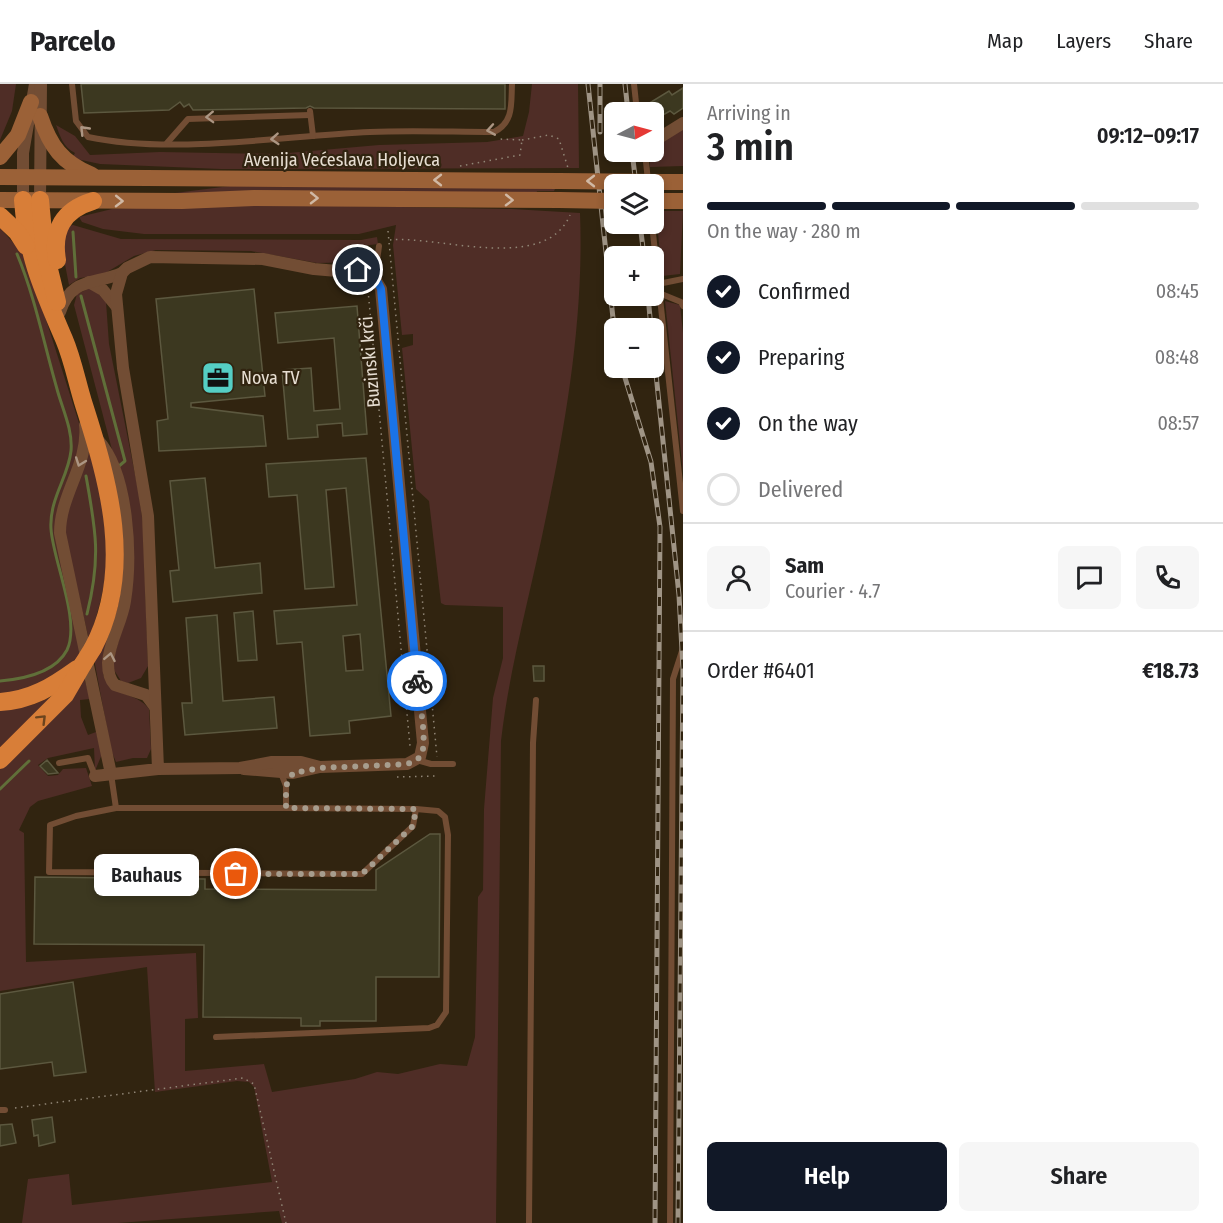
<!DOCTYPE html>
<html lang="en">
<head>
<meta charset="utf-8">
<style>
  body { margin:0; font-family:"Fira Sans Condensed",sans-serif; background:#f6f6f6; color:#202124; height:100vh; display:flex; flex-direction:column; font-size:22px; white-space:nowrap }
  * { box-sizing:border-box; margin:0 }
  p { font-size:20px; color:#757577 }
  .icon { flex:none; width:33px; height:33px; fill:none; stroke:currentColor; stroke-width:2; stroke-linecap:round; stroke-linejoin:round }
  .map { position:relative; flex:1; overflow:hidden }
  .side { display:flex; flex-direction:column; background:#fff; width:540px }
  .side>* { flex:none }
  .needle { width:39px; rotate:84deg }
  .buttons { position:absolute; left:604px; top:18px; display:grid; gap:12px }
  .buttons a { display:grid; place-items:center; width:60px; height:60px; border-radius:9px; background:#fff; box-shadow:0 3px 9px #0003; font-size:30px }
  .pin { position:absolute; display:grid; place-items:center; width:51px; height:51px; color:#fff; margin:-26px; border:3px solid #fff; border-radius:50%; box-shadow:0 2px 6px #0007 }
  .courier { position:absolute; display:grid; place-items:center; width:60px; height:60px; margin:-30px; border:4px solid #1a73e8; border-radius:50%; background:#fff; color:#222; box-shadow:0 2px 8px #0007 }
  .bubble { position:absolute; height:42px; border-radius:9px; background:#fff; box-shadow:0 3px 9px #0003; font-size:20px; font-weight:600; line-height:42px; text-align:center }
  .overview em { font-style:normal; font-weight:600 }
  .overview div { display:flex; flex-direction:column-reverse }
  .overview { display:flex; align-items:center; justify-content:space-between; height:102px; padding:0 24px }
  h1 { font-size:39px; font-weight:600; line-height:45px }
  .bar { display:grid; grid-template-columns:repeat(4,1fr); gap:9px 6px; align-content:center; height:72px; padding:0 24px }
  .bar i { height:8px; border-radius:4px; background:#e0e0e0 }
  .bar .selected { background:#111827 }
  .bar p { grid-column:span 4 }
  .line { display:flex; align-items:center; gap:15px; padding:0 24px; border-top:2px solid #e0e0e0 }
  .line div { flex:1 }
  .round { display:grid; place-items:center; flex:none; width:63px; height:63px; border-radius:9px; background:#f6f6f6 }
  ol { padding:0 24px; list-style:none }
  li { display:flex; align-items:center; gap:18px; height:66px }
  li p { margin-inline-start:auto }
  li .icon { padding:6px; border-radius:50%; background:#111827; color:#fff; stroke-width:4 }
  li:last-child { color:#757577 }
  li i { width:33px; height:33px; border:3px solid #e0e0e0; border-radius:50% }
  .primary-button { display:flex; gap:12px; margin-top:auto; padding:12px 24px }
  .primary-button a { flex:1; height:69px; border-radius:9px; background:#111827; color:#fff; font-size:24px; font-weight:600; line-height:69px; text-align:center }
  .primary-button a+a { background:#f6f6f6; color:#202124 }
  header { display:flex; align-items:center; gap:36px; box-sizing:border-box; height:84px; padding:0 30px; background:#fff; border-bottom:2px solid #e0e0e0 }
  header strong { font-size:28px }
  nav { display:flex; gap:33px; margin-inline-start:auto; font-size:21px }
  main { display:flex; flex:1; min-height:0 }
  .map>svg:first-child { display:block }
</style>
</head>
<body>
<header>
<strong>Parcelo</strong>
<nav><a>Map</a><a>Layers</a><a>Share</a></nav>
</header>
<main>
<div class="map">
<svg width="683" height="1139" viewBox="0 0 683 1139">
  <rect width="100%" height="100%" fill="#312410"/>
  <g fill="#4f2d26">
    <polygon points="0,0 16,0 12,27 0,56"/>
    <path d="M532,0H578L579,84L221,85L100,80L72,74L75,69C63,63 60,52 56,41L75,52L90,71L160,68L277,70L379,61L487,58L523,52L529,28Z"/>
    <path d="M683,45V82L650,83C649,62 666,56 683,45Z"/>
    <polygon points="230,102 556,103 554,107 537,107 536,110 175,109"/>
    <path d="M240,120L512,125L580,129C584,230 567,334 546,433C531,508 510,580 501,657L496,1139H282L279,1127L118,1139H22L28,1095L69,1090L72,1121L272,1098L254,1003L249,998L237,997L155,1008L147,883L0,907V681L84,593L90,615L80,616L81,633L88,651L96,648L102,670L95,687L94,664L48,674L38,681L48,692L58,691L63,685L86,684L92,702L38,717L30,723L19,746L24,749L26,878L196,869L198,934L185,935V987L264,980L272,1008L355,995L377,988L398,990L440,980L467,982L475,953L478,813L483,806L484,725L493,614L503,574V523L445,521L441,519L429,417L416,405L402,264L413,261V250L402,251L393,161L396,141L359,150H144L103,145L82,138L79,133L112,125Z"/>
    <polygon points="656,127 683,127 680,190 662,192"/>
    <polygon points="73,141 121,155 361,156 377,153 378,160 362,162 363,178 317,179 251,167 156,166 134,172 102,191 80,194 69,201 61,160 69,142"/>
    <path d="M0,144L26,173L79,339C84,378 58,408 55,446L81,570L57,596L0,614Z"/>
    <polygon points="90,204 95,206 106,218 109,260 139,410 143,440 148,582 141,594 128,599 121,597 114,586 114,573 127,528 116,381 74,221 77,210"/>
    <polygon points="665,217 680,221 683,249 683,388"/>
    <path d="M88,367C94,376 96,391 99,402C114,464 108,498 89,556L65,452V433Z"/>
    <path d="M120,499V520L103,590C111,614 136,607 149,625L151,665L147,674H133L116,678L111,666L94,575Z"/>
    <polygon points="51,613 0,664 0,625 32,621"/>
  </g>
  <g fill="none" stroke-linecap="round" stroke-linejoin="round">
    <g stroke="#606f39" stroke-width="3">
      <polyline points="73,148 76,193"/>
      <polyline points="81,212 125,377 119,382"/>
      <path d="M86,392C96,447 101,474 87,530"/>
      <path d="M0,597C23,595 55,589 67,566C81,537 53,477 51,445C49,415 68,394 71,367C73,346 62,324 57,305C44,260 35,213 17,170"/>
      <polyline points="0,705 29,677"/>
    </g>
  </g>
  <g fill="#3c3820" stroke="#5c583f" stroke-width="1.5" fill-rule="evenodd">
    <polygon points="81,0 505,0 505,25 314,24 310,22 306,24 193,26 189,20 184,23 180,18 169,26 84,29"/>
    <polygon points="683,4 683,24 674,30 670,27 654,36 654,28 647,28 643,23 669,7 672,11"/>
    <polygon points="254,205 265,312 191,319 191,323 263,332 266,362 159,367 157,337 168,335 156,215"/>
    <polygon points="357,222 367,350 343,352 342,339 317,341 318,353 288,355 282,286 311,284 314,327 340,325 334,254 278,259 275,229"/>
    <path d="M366,374L391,632L349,637L350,649L310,652L302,558L277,560L274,527L357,521L346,404L326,406L334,503L305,505L297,411L269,413L266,380ZM360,550L363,586L346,587L343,552Z"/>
    <polygon points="205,394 215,484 260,479 262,509 173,518 170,487 179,486 170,397"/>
    <polygon points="253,527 257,576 238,577 234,529"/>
    <polygon points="217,531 223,617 274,613 277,644 185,651 182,619 192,619 186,534"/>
    <polygon points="533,582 544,582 544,597 534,597"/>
    <polygon points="47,676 58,689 48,690 40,682"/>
    <polygon points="430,750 440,750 439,893 376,893 376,937 320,937 320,942 301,942 301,934 203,933 204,861 34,860 35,793 205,795 205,805 376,806 376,786"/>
    <polygon points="73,898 86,988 54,992 52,978 0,985 0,910"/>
    <polygon points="52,1033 55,1058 39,1062 38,1051 34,1052 32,1036"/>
    <polygon points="12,1040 16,1059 0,1062 0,1041"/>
  </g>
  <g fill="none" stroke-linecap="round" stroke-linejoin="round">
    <g stroke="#918676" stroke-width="1.5" stroke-dasharray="1.5 4.5" stroke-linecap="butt">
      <polyline points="522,56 549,51 559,55 568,84"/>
      <polyline points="460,82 520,71 522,56 499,55"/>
      <polyline points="388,147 437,673"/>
      <path d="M390,156C438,151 545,190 570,131"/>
      <polyline points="364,164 366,178"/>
      <polyline points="368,206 410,662"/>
      <polyline points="397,693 437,692 437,690"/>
      <polyline points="15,1024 243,994 254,1000 286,1139"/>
    </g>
    <g stroke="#724d34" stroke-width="6">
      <path d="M72,0L76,37L88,53C173,71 282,52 370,48C411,46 453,48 494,48C514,38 511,20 512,0"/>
      <polyline points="634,0 637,28"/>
      <polyline points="310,27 313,52"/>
      <polyline points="167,59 188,35 310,31"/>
      <polyline points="645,68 648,97"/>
      <polyline points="652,140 683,427"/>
      <polyline points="375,192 379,162"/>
      <polyline points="658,200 683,195"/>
      <polyline points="659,209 681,218 683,222"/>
      <polyline points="417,676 431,680 453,680"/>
      <polyline points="59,679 88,674 95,692"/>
      <polyline points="111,690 116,724 286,724 286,702 281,689"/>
      <polyline points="116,724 76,732 50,741 49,788 362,790 413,742 416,725"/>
      <polyline points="216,953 429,944 437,941 446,928 448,751 445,733 438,727 416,725 286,724"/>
      <polyline points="0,1026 5,1026"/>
      <polyline points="529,1139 533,659 536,616"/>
      <polyline points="670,1139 673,595 683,564"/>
    </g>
    <g stroke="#724d34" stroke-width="12">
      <polyline points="654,57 683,39"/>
      <polyline points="23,116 23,69 35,0"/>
      <polyline points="40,116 41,0"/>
      <polyline points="89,198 103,206 117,223"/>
      <path d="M60,228C71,193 94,201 122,189"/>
      <path d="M85,341C89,380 60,410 60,449L111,690"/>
      <path d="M98,356C129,390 132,473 125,517C122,538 109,558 108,579C108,587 109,595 115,601L146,611L155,623"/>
      <polyline points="244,685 293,689 320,683"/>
      <polyline points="95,692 158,685 240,684 272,678 301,678 320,683 407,680 420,673 423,659 381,205 372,190 314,185 263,175 150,173 127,184 122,189 116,210 123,284 148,432 158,685"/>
    </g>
    <g stroke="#9b6137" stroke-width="16">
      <path d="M40,32C50,62 62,79 92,91"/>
      <polyline points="0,73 18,51 31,18"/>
      <polyline points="0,93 559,97"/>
      <polyline points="664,98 683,98"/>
      <polyline points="0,116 182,117 254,114 559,116"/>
      <polyline points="654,117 683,117"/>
    </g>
    <g stroke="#d87e38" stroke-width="18">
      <path d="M23,116C27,171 43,206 64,255C73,276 77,299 84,321C109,399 134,486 93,564"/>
      <polyline points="40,116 45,169 57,218"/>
      <polyline points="0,132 17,148 26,162"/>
      <path d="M57,176C52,146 63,126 93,117"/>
      <path d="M0,618C31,616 52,603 77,585"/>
      <polyline points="0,676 65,611 83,580"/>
    </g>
    <g stroke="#9f9485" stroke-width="5">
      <g id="rail">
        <polyline points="588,0 615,253"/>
        <polyline points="625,0 628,28"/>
        <polyline points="600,48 600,0"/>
        <polyline points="632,68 636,100"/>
        <polyline points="640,140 644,172"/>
        <polyline points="648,212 651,244"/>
        <polyline points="654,271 679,511 683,585 678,1139"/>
        <polyline points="622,284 651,378 660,443 655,1139"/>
      </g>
    </g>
    <use href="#rail" stroke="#312410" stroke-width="3" stroke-dasharray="9" stroke-linecap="butt"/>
    <g stroke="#9b6137" stroke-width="16">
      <polyline points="559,97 664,98"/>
      <polyline points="559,116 615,117"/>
    </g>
    <polyline stroke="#d87e38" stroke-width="18" points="83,580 93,564"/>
  </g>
  <defs><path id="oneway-chevron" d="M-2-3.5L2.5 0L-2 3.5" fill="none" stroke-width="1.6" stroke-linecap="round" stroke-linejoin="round" transform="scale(1.5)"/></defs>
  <g stroke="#ac9683">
    <use href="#oneway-chevron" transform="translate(210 33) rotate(178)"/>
    <use href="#oneway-chevron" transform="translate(84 46) rotate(-134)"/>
    <use href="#oneway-chevron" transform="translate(491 46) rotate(170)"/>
    <use href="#oneway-chevron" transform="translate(275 55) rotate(176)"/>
    <use href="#oneway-chevron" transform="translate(80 378) rotate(110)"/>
    <use href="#oneway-chevron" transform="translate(110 573) rotate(-79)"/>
  </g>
  <g stroke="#d0b8a4">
    <use href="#oneway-chevron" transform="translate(438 96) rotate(-180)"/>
    <use href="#oneway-chevron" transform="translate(591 97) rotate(-180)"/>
    <use href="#oneway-chevron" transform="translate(314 114) rotate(1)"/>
    <use href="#oneway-chevron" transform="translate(509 116) rotate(1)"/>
    <use href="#oneway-chevron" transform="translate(119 117) rotate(1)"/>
  </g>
  <use stroke="#6b441e" href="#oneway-chevron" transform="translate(42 635) rotate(-45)"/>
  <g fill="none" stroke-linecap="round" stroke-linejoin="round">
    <path stroke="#a79d8e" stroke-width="6" stroke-dasharray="0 10.8" d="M236,790H362L413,742L416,725L286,724V702L293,689L320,684L407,680C413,678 419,676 422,669C427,654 419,615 417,597"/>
    <polyline stroke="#1a73e8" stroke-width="8" points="358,186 375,192 381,205 417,597"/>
  </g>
  <defs>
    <g id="office-square" transform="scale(1.725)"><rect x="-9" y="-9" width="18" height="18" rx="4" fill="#55cec4" stroke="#312410"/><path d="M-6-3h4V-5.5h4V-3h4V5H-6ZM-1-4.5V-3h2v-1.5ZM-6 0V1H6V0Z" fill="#111"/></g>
  </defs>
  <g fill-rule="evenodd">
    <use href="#office-square" x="218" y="294"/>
  </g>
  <g text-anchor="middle" stroke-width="4.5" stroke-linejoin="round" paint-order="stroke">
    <g font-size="18" fill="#e7ded2" stroke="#312410">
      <text x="342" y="82">Avenija Većeslava Holjevca</text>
      <text transform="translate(370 278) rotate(-95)" y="6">Buzinski krči</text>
    </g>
    <g font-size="18" fill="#e7ded2" stroke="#312410" text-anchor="start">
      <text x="241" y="300">Nova TV</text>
    </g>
  </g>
</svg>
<div class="buttons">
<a><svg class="needle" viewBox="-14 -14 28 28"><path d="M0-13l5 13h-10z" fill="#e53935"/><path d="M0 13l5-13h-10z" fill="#757577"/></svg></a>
<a><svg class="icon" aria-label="layers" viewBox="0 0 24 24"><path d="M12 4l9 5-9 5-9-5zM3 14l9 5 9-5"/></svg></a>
<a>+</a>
<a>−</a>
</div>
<div class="pin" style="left:236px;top:790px;background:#ea580c"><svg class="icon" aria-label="bag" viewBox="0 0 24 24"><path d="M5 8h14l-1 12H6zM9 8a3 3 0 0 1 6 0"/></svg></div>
<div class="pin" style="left:358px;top:186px;background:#1f2937"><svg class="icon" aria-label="home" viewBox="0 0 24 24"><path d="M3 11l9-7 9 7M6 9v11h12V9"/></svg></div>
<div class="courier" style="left:417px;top:597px"><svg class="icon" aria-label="bike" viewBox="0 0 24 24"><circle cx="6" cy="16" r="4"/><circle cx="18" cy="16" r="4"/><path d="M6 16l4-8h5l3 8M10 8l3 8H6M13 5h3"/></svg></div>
<div class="bubble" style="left:94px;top:770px;width:105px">Bauhaus</div>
</div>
<section class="side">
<div class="overview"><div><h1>3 min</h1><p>Arriving in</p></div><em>09:12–09:17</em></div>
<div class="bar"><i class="selected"></i><i class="selected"></i><i class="selected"></i><i></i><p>On the way · 280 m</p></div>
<ol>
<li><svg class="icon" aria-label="check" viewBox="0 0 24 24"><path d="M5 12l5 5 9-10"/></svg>Confirmed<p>08:45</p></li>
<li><svg class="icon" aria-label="check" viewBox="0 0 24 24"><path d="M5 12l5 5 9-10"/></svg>Preparing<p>08:48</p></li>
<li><svg class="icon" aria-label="check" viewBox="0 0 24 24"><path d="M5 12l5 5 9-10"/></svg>On the way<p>08:57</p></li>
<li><i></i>Delivered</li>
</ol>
<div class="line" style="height:108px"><a class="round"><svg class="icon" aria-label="person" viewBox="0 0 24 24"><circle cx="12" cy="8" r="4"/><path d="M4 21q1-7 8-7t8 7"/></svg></a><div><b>Sam</b><p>Courier · 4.7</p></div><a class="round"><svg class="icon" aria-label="chat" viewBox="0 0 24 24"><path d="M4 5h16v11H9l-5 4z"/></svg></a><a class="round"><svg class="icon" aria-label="phone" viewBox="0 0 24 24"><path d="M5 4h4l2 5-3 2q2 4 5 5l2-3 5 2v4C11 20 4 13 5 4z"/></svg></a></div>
<div class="line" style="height:78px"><div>Order #6401</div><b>€18.73</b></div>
<div class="primary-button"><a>Help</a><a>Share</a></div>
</section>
</main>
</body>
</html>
